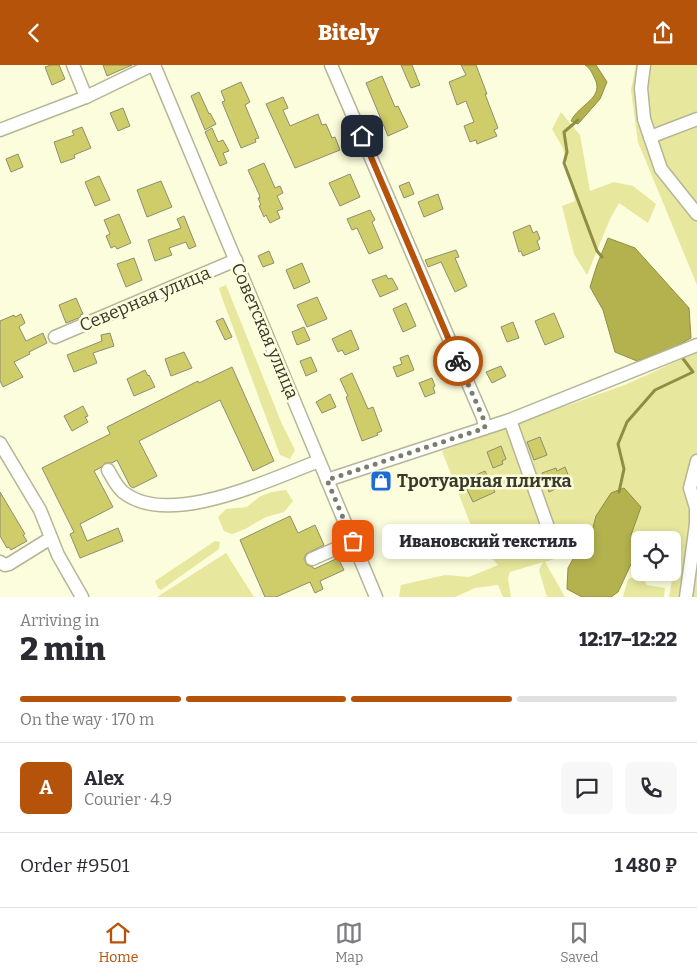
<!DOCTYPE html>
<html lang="en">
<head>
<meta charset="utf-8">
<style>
  body { margin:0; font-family:Bitter,serif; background:#f7f7f7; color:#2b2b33; height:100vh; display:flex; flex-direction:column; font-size:19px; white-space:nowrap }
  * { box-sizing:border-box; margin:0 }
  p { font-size:16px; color:#7c7c81 }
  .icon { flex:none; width:28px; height:28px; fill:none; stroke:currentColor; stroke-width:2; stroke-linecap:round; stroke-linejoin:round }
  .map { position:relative; height:532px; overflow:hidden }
  .sheet { display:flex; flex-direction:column; background:#fff; flex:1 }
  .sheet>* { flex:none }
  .buttons { position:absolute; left:631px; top:466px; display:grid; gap:10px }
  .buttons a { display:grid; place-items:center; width:50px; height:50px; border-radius:8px; background:#fff; box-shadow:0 2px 8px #0003; font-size:25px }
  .pin { position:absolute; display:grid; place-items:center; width:42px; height:42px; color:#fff; margin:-21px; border-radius:10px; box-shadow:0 2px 8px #0006 }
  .courier { position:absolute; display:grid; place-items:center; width:50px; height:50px; margin:-25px; border:4px solid #b45309; border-radius:50%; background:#fff; color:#222; box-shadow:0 1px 6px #0007 }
  .bubble { position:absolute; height:35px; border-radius:8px; background:#fff; box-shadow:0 2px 8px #0003; font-size:16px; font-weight:800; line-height:35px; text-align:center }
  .overview em { font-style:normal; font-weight:800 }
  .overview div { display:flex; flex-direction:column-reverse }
  .overview { display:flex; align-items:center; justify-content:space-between; height:85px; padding:0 20px }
  h1 { font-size:32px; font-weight:800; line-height:38px }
  .bar { display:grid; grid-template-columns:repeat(4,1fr); gap:8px 5px; align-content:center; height:60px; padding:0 20px }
  .bar i { height:6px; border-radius:4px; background:#e1e1e2 }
  .bar .current { background:#b45309 }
  .bar p { grid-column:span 4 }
  .line { display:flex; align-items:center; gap:12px; padding:0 20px; border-top:1px solid #e1e1e2 }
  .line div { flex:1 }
  .round { display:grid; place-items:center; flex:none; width:52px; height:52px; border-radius:8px; background:#f7f7f7 }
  header { display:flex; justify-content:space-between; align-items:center; height:65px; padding:0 20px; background:#b45309; color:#fff; font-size:22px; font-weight:800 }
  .menu { display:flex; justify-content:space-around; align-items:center; height:70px; border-top:1px solid #e1e1e2; background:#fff; font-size:14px; color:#7c7c81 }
  .menu a { display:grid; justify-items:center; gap:2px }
  .menu .current { color:#b45309 }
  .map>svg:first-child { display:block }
</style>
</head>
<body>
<header><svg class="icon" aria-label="back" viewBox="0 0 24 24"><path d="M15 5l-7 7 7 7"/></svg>Bitely<svg class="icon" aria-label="share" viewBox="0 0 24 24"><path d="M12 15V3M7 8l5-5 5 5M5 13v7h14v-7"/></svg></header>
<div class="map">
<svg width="697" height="532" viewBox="0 0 697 532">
  <rect width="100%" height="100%" fill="#fcfddc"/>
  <g fill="#e7e79d">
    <polygon points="636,0 697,0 697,220 638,77 631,25"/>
    <polygon points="561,47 580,70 590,126 614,117 633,121 656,139 648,158 619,138 610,154 587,210 574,189 562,141 575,136 563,83 552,64"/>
    <polygon points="226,220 282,359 295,385 290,394 280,390 221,230 219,223"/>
    <polygon points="697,287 697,532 669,532 675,498 673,497 672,475 640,475 640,495 564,491 545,497 565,532 547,532 539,505 543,497 510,507 508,513 511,532 503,532 498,520 475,523 455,532 399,532 401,520 445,510 469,512 498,500 479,481 442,386 627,319"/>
    <polygon points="286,425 293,436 284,447 266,452 245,464 232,469 224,466 218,452 226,444 247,442 259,432 271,427"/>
    <polygon points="215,476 220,477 219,484 161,525 158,523 155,516"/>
    <polygon points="226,488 254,532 157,532"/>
    <polygon points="641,510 647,520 665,523 664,532 623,532 628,514"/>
  </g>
  <g fill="#b3b24f" stroke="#8e8e44">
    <path d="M585,0H596L607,17L600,34L578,59L571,56C579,39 606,33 594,12C592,8 590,3 585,0Z"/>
    <polygon points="608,173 635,183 689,243 691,273 674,282 637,296 615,287 603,245 590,222 597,200"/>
    <polygon points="624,423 641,442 631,470 632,497 618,527 611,532 582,532 567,524 568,503 583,476 592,466 596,451 611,428"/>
  </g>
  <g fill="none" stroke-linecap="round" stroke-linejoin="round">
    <g stroke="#8e8e44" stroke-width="3">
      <polyline points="578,55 564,67 567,87 564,98 597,186 602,192"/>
      <polyline points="619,427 624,404 618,379 627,357 655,325 693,307 681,291"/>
    </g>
  </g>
  <g fill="#cecd6a" stroke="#8e8e70">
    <polygon points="51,0 59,0 65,14 52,20 45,2"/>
    <polygon points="103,0 132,0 107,11"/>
    <polygon points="401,0 412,0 420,20 411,23"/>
    <polygon points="461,0 476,0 487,29 485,29 498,63 494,65 497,71 477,79 476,75 470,77 464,61 474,57 466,36 457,40 449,17 466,10"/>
    <polygon points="382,11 395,42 398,41 408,62 388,71 366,18"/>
    <polygon points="241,17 250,37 245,40 259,73 255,74 256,77 241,83 222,37 225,36 221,26"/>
    <polygon points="199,27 209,49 210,48 216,59 205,65 191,31"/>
    <polygon points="283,32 288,43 283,45 290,61 318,49 322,60 326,59 332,73 335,72 340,85 295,103 266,39"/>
    <polygon points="123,43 130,61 118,66 110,48"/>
    <polygon points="82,62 91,83 74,90 75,93 61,98 54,77 74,70 72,66"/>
    <polygon points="212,63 218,77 223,75 229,86 223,88 227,98 220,101 205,67"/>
    <polygon points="18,89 23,102 11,107 6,94"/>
    <polygon points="264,98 275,123 280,121 283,128 277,131 283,144 277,146 280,153 270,158 266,150 264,152 259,141 261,140 258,133 260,133 259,129 248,105"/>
    <polygon points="350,109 360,132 340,141 329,118"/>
    <polygon points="99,111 110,135 95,141 85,117"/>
    <polygon points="161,116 172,142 147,152 137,125"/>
    <polygon points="409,117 414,129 404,133 399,121"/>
    <polygon points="438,129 443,144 424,152 418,137"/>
    <polygon points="370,145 375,155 372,157 383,183 369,189 357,163 352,165 347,154"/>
    <polygon points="119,149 131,178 117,184 115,181 111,183 106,171 110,169 104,155"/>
    <polygon points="184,151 196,181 189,184 186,177 169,183 172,190 155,196 148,175 181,163 177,154"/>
    <polygon points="530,160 533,168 537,166 540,174 537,176 540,184 523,191 521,186 519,187 513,167"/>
    <polygon points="456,185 459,192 455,193 467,221 455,227 441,197 428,202 425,195"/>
    <polygon points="269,186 274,198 263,202 258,191"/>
    <polygon points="134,193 142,215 126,222 117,199"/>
    <polygon points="302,198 310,217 294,224 286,205"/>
    <polygon points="386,210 388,214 392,213 398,224 380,232 372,215"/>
    <polygon points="317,232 327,254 307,262 297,240"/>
    <polygon points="76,233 83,249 80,250 81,252 66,258 59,240"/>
    <polygon points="406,238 416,261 403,267 393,244"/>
    <polygon points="554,248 564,272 545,280 535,256"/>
    <polygon points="21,249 25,258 19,262 26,276 43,268 47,278 29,287 30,289 14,297 23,312 3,322 0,316 0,256 14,250 15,252"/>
    <polygon points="223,253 232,272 225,275 216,256"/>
    <polygon points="513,257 519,273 507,277 501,262"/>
    <polygon points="304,262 310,275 297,280 292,267"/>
    <polygon points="351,265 359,284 345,290 342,285 338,287 332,274"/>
    <polygon points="110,268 114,281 93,288 97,298 74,307 67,290 102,276 101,270"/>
    <polygon points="184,287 192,303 171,311 165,294"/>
    <polygon points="408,290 414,305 397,312 393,302 402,299 400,293"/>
    <polygon points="311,292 317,306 306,311 300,296"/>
    <polygon points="501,301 506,311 492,318 486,307"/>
    <polygon points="232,302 274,396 253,406 220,335 139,376 157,411 133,423 130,421 117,395 112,398 105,398 100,403 94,406 113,442 80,459 87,476 118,463 123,476 80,493 70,469 74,467 42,403 110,369 107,362 198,316 199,318"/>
    <polygon points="145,305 148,311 149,310 155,322 134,331 127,314"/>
    <polygon points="352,308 368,344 373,342 382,366 377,368 378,370 362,376 346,332 348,331 340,314"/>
    <polygon points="432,313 435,321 433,322 435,328 425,332 419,318"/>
    <polygon points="330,329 336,342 322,348 316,337"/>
    <polygon points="83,341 88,351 85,352 88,357 72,366 64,351"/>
    <polygon points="540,372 547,390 534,395 527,377"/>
    <polygon points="501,381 506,394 502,396 503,399 493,403 487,387"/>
    <polygon points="565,402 571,417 549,427 542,408 556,403 557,406"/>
    <polygon points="485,406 495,427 473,437 463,416"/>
    <polygon points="0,427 25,469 23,470 27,476 11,485 9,482 7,483 0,471"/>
    <polygon points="290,451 298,468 315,460 324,480 306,489 304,494 307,500 313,502 314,504 338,493 344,505 320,516 323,524 315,528 310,517 276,532 265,532 240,475"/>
    <polygon points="537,467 545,486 527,493 520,474"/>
  </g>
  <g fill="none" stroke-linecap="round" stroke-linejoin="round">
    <g stroke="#b5b696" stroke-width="15">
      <g id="minor">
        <polyline points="73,0 86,32"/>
        <polyline points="154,0 376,532"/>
        <polyline points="331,0 483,353 485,363"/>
        <polyline points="644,0 641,23 644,54 661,104 697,149"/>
        <polyline points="0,65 86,32 152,0"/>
        <polyline points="650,72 697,54"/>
        <polyline points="55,272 236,195"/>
        <polyline points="510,355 550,468"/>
        <polyline points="0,378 40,445 58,490 82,532"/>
        <path d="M108,405C112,412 116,421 123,427C169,464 270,414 319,396"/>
        <polyline points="327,415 510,355 697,280"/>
        <polyline points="312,494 353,476"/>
        <polyline points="0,497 5,500 9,499 51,473"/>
        <polyline points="686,532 696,459 696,443 690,423 697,396"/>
      </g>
    </g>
    <use href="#minor" stroke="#fff" stroke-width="12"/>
  </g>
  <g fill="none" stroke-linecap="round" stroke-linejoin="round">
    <polyline stroke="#7d7e6a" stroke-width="5" stroke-dasharray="0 9" points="353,476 327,415 485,363 483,353 458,296"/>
    <polyline stroke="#b45309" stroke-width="6" points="362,71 458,296"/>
  </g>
  <defs>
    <g id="shop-square" transform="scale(1.125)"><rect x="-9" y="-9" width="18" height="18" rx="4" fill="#1f6bd5" stroke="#fcfddc"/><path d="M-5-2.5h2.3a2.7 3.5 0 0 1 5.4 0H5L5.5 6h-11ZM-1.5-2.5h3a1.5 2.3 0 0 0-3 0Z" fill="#fff"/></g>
  </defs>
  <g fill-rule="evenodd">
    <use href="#shop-square" x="381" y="416"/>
  </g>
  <g text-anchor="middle" stroke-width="5" stroke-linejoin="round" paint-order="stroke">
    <g font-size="18" fill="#39392c" stroke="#fcfddc">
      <text transform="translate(145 234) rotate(-23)" y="6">Северная улица</text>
      <text transform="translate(265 266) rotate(67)" y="6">Советская улица</text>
    </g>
    <g font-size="18" font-weight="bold" fill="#39392c" stroke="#fcfddc" text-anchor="start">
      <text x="397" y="422">Тротуарная плитка</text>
    </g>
  </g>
</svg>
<div class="buttons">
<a><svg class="icon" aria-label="locate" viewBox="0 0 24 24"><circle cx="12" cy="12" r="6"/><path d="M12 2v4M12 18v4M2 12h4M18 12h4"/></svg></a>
</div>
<div class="pin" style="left:353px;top:476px;background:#ea580c"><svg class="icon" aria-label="bag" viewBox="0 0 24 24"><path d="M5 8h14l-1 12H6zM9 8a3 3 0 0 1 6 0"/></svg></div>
<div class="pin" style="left:362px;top:71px;background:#1f2937"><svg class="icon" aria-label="home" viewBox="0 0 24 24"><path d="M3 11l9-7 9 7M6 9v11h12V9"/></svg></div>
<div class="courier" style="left:458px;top:296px"><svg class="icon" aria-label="bike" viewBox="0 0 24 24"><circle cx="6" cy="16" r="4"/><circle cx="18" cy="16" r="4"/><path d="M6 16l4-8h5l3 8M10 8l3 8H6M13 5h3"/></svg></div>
<div class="bubble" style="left:382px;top:459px;width:212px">Ивановский текстиль</div>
</div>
<section class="sheet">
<div class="overview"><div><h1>2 min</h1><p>Arriving in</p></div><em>12:17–12:22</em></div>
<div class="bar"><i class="current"></i><i class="current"></i><i class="current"></i><i></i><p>On the way · 170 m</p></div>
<div class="line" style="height:90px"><b class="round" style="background:#b45309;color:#fff">A</b><div><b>Alex</b><p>Courier · 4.9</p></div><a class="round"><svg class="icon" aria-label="chat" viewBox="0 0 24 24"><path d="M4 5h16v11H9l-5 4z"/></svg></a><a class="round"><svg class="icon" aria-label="phone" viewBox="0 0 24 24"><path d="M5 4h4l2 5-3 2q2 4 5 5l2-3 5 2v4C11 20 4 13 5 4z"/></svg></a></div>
<div class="line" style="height:65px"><div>Order #9501</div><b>1 480 ₽</b></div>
</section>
<nav class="menu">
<a class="current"><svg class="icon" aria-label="home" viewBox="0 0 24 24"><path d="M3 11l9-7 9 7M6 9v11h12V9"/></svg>Home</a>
<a><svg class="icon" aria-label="map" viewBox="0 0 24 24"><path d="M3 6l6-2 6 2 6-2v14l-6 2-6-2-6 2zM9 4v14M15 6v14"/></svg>Map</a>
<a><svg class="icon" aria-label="saved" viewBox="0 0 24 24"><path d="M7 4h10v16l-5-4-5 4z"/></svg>Saved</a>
</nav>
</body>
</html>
